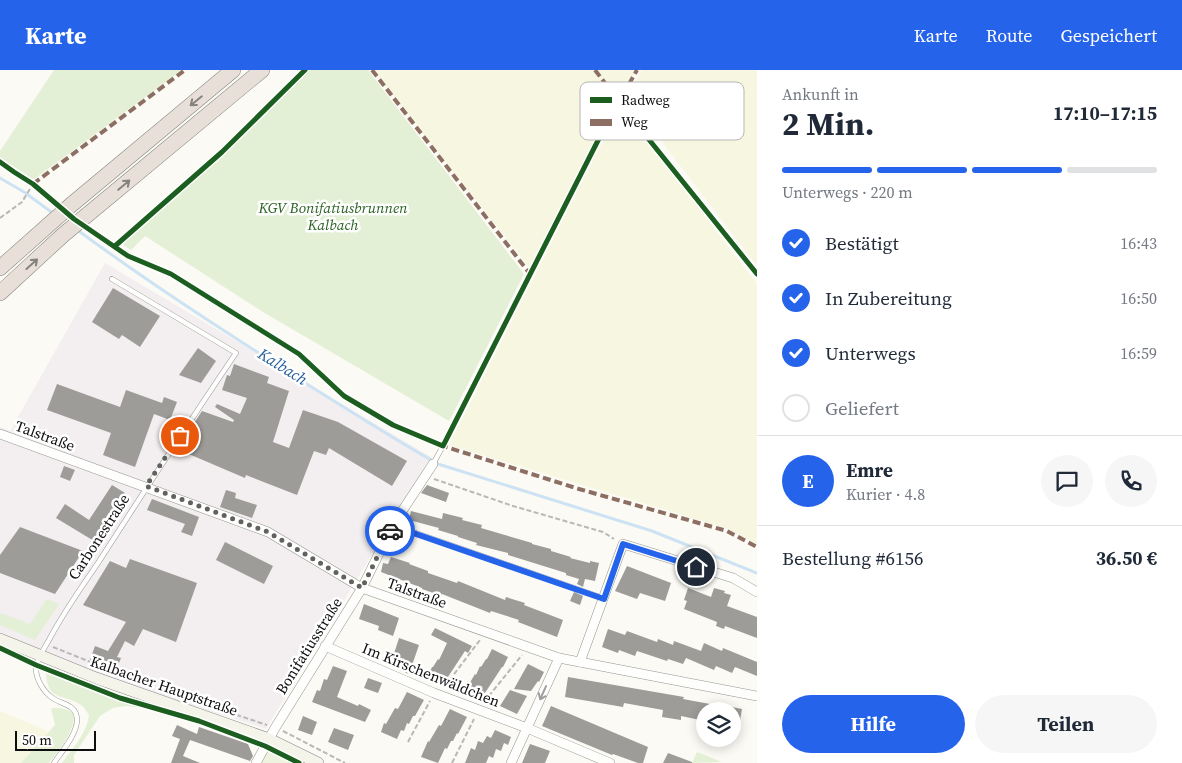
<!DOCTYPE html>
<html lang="de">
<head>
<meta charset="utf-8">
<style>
  body { margin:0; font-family:"Source Serif 4",serif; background:#f6f6f7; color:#1f2937; height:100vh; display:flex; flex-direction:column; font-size:19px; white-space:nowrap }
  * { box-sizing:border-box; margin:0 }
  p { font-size:16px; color:#747a83 }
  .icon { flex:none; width:28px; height:28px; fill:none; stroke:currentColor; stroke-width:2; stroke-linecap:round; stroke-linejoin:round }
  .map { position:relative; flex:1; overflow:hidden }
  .drawer { display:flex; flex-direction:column; background:#fff; width:425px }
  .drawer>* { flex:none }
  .controls { position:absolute; left:696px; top:632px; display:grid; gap:10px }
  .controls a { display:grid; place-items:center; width:45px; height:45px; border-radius:50%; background:#fff; box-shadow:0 2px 12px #0003; font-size:25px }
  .scale { position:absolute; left:15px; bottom:12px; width:81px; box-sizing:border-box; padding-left:5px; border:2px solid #0e0e0e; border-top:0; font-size:14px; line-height:18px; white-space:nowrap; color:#0e0e0e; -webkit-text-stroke:4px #fff; paint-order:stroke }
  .pin { position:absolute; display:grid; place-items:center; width:42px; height:42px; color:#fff; margin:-21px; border:2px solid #fff; border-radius:50%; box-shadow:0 1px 5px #0007 }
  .courier { position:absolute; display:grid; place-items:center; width:50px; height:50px; margin:-25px; border:4px solid #2563eb; border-radius:50%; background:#fff; color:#222; box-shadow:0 1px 6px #0007 }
  .head em { font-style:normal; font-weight:700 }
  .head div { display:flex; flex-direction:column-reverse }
  .head { display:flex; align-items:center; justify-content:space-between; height:85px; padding:0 25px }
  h1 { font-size:32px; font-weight:700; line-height:38px }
  .bar { display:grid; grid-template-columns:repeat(4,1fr); gap:8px 5px; align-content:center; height:60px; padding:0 25px }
  .bar i { height:6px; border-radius:4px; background:#e0e1e3 }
  .bar .active { background:#2563eb }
  .bar p { grid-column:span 4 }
  .line { display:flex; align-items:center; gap:12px; padding:0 25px; border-top:1px solid #e0e1e3 }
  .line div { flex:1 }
  .round { display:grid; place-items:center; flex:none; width:52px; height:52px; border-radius:26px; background:#f6f6f7 }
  ol { padding:0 25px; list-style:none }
  li { display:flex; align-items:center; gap:15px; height:55px }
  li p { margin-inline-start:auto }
  li .icon { padding:5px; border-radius:50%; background:#2563eb; color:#fff; stroke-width:4 }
  li:last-child { color:#747a83 }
  li i { width:28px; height:28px; border:2px solid #e0e1e3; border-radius:50% }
  .action { display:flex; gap:10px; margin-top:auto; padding:10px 25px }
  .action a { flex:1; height:58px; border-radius:30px; background:#2563eb; color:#fff; font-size:20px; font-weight:700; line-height:58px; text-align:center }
  .action a+a { background:#f6f6f7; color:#1f2937 }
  header { display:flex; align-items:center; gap:30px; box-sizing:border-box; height:70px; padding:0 25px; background:#2563eb; color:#fff }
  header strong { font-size:24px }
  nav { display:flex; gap:28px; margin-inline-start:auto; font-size:18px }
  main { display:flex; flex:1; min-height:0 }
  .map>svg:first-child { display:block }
</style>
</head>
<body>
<header>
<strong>Karte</strong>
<nav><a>Karte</a><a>Route</a><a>Gespeichert</a></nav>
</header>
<main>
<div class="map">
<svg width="757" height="693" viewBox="0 0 757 693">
  <rect width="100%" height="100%" fill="#fbfaf4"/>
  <polygon fill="#f3eef0" points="105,193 431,387 266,659 40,587 0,569 0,357 11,361 14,354"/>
  <g fill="#f7f6e1">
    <polygon points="373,0 637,0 618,31 610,36 608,46 529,197"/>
    <polygon points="642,0 757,0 757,196 627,26"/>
    <polygon points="620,48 626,48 633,52 757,214 757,474 726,458 449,375 609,59"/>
    <polygon points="0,641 50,662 21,693 0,693"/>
  </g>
  <g fill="#e3f0d5">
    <polygon points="54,0 182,0 33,110 0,87 0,81"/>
    <polygon points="310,0 368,0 524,204 449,351 263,242 145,166 131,180 122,174 236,72"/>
    <polygon points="47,529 59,534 35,570 0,555 0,543 30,554"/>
    <path d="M46,602L164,640L161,642L151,639L126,636L113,638L100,646L74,685V693H62C73,678 87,663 89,645C87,642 84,637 81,635C63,623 47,632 46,602Z"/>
    <path d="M51,638C60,638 67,638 74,644C75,661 59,680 49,693H21L55,655Z"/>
    <polygon points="697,682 722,692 692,693"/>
  </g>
  <polygon fill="#edf3df" points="267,680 291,693 260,693"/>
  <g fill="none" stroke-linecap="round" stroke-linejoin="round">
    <g stroke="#cde3f3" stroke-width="3">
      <polyline points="0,108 24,122 54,144"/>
      <path d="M76,159C149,213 226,262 302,311C347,339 392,368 438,394L652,461L757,503"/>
    </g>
  </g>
  <g fill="#9e9c99">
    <polygon points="113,218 160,246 140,277 122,265 119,269 92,252"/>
    <polygon points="198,278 216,291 201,313 179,305"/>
    <polygon points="234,294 269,307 267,313 289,321 273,372 289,378 303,340 338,352 407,391 392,416 329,378 326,385 314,381 297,425 246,405 245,408 177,379 202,341 233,352 234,350 215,337 217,334 240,344 247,328 222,320 227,305 230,306"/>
    <polygon points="57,314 120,337 126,320 162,333 164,327 177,332 170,350 154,344 135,397 103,385 111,363 47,340"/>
    <polygon points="64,396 75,400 70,411 60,407"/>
    <polygon points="112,415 125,423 94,471 56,448 65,434 89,450"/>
    <polygon points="427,415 449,423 446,432 421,423"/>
    <polygon points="226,420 236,423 235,428 257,435 252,448 220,437"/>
    <polygon points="152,429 199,447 192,466 181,462 185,454 147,440"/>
    <polygon points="411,441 442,449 443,443 463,448 462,450 482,455 481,458 532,473 532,474 551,479 551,481 571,487 570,488 590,493 590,491 599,493 595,511 585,509 583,517 577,514 579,509 566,505 566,503 508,485 508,483 476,475 477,473 458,467 458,466 438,460 439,458 409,450"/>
    <polygon points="20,457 83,481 55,524 0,503 0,485"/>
    <polygon points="225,472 273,496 264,514 216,490"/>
    <polygon points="391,487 410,493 409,494 428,501 428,503 457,513 458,511 505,530 506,527 525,533 524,535 563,550 557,567 518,552 519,550 491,541 490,543 442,524 442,526 422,519 422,518 381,502 383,493 388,494"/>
    <polygon points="130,489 197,513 176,572 143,559 134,576 125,571 117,587 121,588 117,598 106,593 105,596 90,590 95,576 108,581 126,552 83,535 110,491 126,498"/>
    <polygon points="627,496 671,513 665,531 640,523 637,529 615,521"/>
    <polygon points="688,518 711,527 714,518 725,521 724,523 731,525 727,536 757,547 757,568 725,556 724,559 716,556 717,552 684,539 687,531 684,530"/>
    <polygon points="574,522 583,526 580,535 570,531"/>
    <polygon points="364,534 399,548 393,566 378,560 379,556 359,549"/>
    <polygon points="435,558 472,576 468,583 465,581 444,613 428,606 432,597 433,597 438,589 439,590 447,573 431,565"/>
    <polygon points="608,559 625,565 627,561 657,572 658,569 673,575 674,571 701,581 704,573 722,581 723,578 757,592 757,606 735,597 732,603 716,596 714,600 686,588 683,594 668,589 667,591 637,581 635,586 619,580 618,583 602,577"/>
    <polygon points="399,568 419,575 409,604 390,596"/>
    <polygon points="492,579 508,587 503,597 502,597 481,629 465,621 475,604 476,605 480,596 481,597 486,589 487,589"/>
    <polygon points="528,594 544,602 539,612 538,611 531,621 514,619"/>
    <polygon points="333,596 347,601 337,627 358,636 359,634 371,640 365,652 312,632 317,620 320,621 324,609 327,610"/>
    <polygon points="568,607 684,627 683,629 726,637 726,641 705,641 705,651 681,646 681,650 662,647 663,640 624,633 623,637 565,627"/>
    <polygon points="368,608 382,613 378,623 364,618"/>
    <polygon points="510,620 527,626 517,644 500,636"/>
    <polygon points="407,622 424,630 415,646 413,646 409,654 407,653 404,661 401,660 397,669 381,662 384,653 386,654 395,638 398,639"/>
    <polygon points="551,636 648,677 643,693 638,693 613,684 612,685 542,656"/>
    <polygon points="732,637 742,639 737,667 732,667"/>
    <polygon points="450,639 467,647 458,664 457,663 453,671 451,671 447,679 445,678 438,693 421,687 428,671 429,672 439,655 441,656"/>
    <polygon points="303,646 317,652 312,665 298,660"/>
    <polygon points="177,655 197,664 199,657 248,674 253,686 250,691 190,670 183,686 200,693 171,693 180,669 172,666"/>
    <polygon points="334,658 354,665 348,680 328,672"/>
    <polygon points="495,660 511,667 508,675 504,673 501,681 496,679 493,688 489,686 486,693 465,693 471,678 475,680 478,671 483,673 487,666 491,668"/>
    <polygon points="530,674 550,681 545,693 522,693"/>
    <polygon points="668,683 692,692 692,693 663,693"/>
  </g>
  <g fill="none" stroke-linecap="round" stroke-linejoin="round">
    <g stroke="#959492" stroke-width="5.5">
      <g id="lane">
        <polyline points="245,251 299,284 344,326 393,355 443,376 433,394"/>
        <polyline points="393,455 603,528"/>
        <path d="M54,693C62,681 77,664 77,650C77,635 64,635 54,629C43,622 33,606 37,593C40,585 45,577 49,570C63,543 81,518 98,493C143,423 189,352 236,283L112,209"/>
      </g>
    </g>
    <g stroke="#959492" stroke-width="10">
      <g id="street">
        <polyline points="0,364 268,462 362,518 559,588 757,626"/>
        <polyline points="325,576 434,623 527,658 610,693"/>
        <polyline points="580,592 623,474 733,508 757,522"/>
        <polyline points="256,693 275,658 362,518 393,455 433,394"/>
        <polyline points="511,693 559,588"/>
      </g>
    </g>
    <g stroke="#8b8b88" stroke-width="12">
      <polyline id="secondary" points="0,569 96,608 269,669 318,693"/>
    </g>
    <g stroke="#82827f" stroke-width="16">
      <g id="highway">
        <polyline points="0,198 71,135 233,0"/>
        <polyline points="0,223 63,165 262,0"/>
      </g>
    </g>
    <g stroke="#b8b8b7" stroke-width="2" stroke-dasharray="5 2.5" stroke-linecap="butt">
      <polyline points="0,148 22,132 33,114"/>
      <polyline points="434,409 513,436 603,462 614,469"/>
      <polyline points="53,577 118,603"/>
      <polyline points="445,616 480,570"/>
      <polyline points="484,632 522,585"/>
      <polyline points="222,640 267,655"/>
      <polyline points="283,661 345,693"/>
      <polyline points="408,672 430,631"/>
      <polyline points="452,693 474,649"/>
    </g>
    <use href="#lane" stroke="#fefefd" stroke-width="4.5"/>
    <use href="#street" stroke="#fefefd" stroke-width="9"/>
    <use href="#secondary" stroke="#f4f4eb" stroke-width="11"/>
    <use href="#highway" stroke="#e8e0d8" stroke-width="15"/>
    <g stroke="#8d6e63" stroke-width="4" stroke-dasharray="8 4" stroke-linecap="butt">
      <polyline points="372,0 530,204"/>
      <polyline points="595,0 621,34"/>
      <polyline points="617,35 637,0"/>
      <polyline points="33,114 185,0"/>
      <polyline points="444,373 443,376 579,419 727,461 757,477"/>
    </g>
    <g stroke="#fff" stroke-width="8">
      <g id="cycleway">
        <polyline points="0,92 14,102 33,114 74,149 128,186 171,204 299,284 344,326 393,355 443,376 618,31 757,204"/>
        <polyline points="115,176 222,82 305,0"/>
        <polyline points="0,578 36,595 120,628 199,651 265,676 299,693"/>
      </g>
    </g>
    <use href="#cycleway" stroke="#1b5e20" stroke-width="5"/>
  </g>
  <defs><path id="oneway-shaft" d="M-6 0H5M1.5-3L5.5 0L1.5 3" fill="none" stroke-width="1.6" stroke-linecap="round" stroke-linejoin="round" transform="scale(1.25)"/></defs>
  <g stroke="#86827d">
    <use href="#oneway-shaft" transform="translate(196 31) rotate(141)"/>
    <use href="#oneway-shaft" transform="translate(124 115) rotate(-40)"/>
    <use href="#oneway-shaft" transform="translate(32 194) rotate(-42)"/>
  </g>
  <use stroke="#9e9e9d" href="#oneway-shaft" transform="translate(543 623) rotate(114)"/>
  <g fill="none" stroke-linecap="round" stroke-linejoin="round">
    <polyline stroke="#61615e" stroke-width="5" stroke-dasharray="0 9" points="180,366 146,416 268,462 362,518 390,461"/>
    <polyline stroke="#2563eb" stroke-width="6" points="390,461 393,456 604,529 623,474 696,497"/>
  </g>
  <g text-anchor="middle" stroke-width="5" stroke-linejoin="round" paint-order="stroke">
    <g font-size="15" font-style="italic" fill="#2c6223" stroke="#fff">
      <text x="333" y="143">KGV Bonifatiusbrunnen<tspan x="333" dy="17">Kalbach</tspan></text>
    </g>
    <g font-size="15" fill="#0e0e0e" stroke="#fff">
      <text transform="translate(45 366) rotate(20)" y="5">Talstraße</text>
      <text transform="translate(99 467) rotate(-57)" y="5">Carbonestraße</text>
      <text transform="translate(417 523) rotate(20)" y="5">Talstraße</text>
      <text transform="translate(309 576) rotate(-58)" y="5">Bonifatiusstraße</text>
      <text transform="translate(431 605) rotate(22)" y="5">Im Kirschenwäldchen</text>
      <text transform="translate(164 616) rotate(19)" y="5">Kalbacher Hauptstraße</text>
    </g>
    <g font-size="16" font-style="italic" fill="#205b98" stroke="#fff">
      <text transform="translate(283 296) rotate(32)" y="6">Kalbach</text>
    </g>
  </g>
  <rect x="580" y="12" width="164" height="58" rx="8" fill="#fff" stroke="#b7b7b7" stroke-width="1"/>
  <rect x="590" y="27" width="22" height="6" fill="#1b5e20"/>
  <rect x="590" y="49" width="22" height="7" fill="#8d6e63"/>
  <g font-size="14" fill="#0e0e0e">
    <text x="621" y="35">Radweg</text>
    <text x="621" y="57">Weg</text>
  </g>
</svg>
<div class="controls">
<a><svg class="icon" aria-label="layers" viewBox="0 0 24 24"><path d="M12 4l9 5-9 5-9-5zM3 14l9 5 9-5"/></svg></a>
</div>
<div class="scale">50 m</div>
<div class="pin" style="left:180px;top:366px;background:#ea580c"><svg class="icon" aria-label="bag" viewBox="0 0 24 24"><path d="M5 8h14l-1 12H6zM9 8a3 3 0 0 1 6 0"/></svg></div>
<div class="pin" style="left:696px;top:497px;background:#1f2937"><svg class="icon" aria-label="home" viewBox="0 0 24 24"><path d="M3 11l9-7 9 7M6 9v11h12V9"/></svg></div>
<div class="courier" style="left:390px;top:461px"><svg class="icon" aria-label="car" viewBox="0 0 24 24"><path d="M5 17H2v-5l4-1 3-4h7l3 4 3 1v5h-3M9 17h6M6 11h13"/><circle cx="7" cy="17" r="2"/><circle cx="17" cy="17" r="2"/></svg></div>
</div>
<section class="drawer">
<div class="head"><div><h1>2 Min.</h1><p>Ankunft in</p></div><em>17:10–17:15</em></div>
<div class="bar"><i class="active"></i><i class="active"></i><i class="active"></i><i></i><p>Unterwegs · 220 m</p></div>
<ol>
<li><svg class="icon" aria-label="check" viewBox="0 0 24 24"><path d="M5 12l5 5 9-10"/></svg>Bestätigt<p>16:43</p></li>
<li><svg class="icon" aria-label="check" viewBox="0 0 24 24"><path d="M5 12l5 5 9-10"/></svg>In Zubereitung<p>16:50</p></li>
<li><svg class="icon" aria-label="check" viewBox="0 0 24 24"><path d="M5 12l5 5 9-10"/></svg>Unterwegs<p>16:59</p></li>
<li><i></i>Geliefert</li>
</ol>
<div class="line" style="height:90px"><b class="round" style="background:#2563eb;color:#fff">E</b><div><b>Emre</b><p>Kurier · 4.8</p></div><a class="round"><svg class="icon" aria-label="chat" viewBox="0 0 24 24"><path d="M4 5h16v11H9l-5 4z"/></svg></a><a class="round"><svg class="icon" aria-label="phone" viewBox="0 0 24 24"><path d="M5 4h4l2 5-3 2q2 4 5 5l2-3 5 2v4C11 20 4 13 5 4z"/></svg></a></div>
<div class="line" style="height:65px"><div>Bestellung #6156</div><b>36.50 €</b></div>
<div class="action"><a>Hilfe</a><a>Teilen</a></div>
</section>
</main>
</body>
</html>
